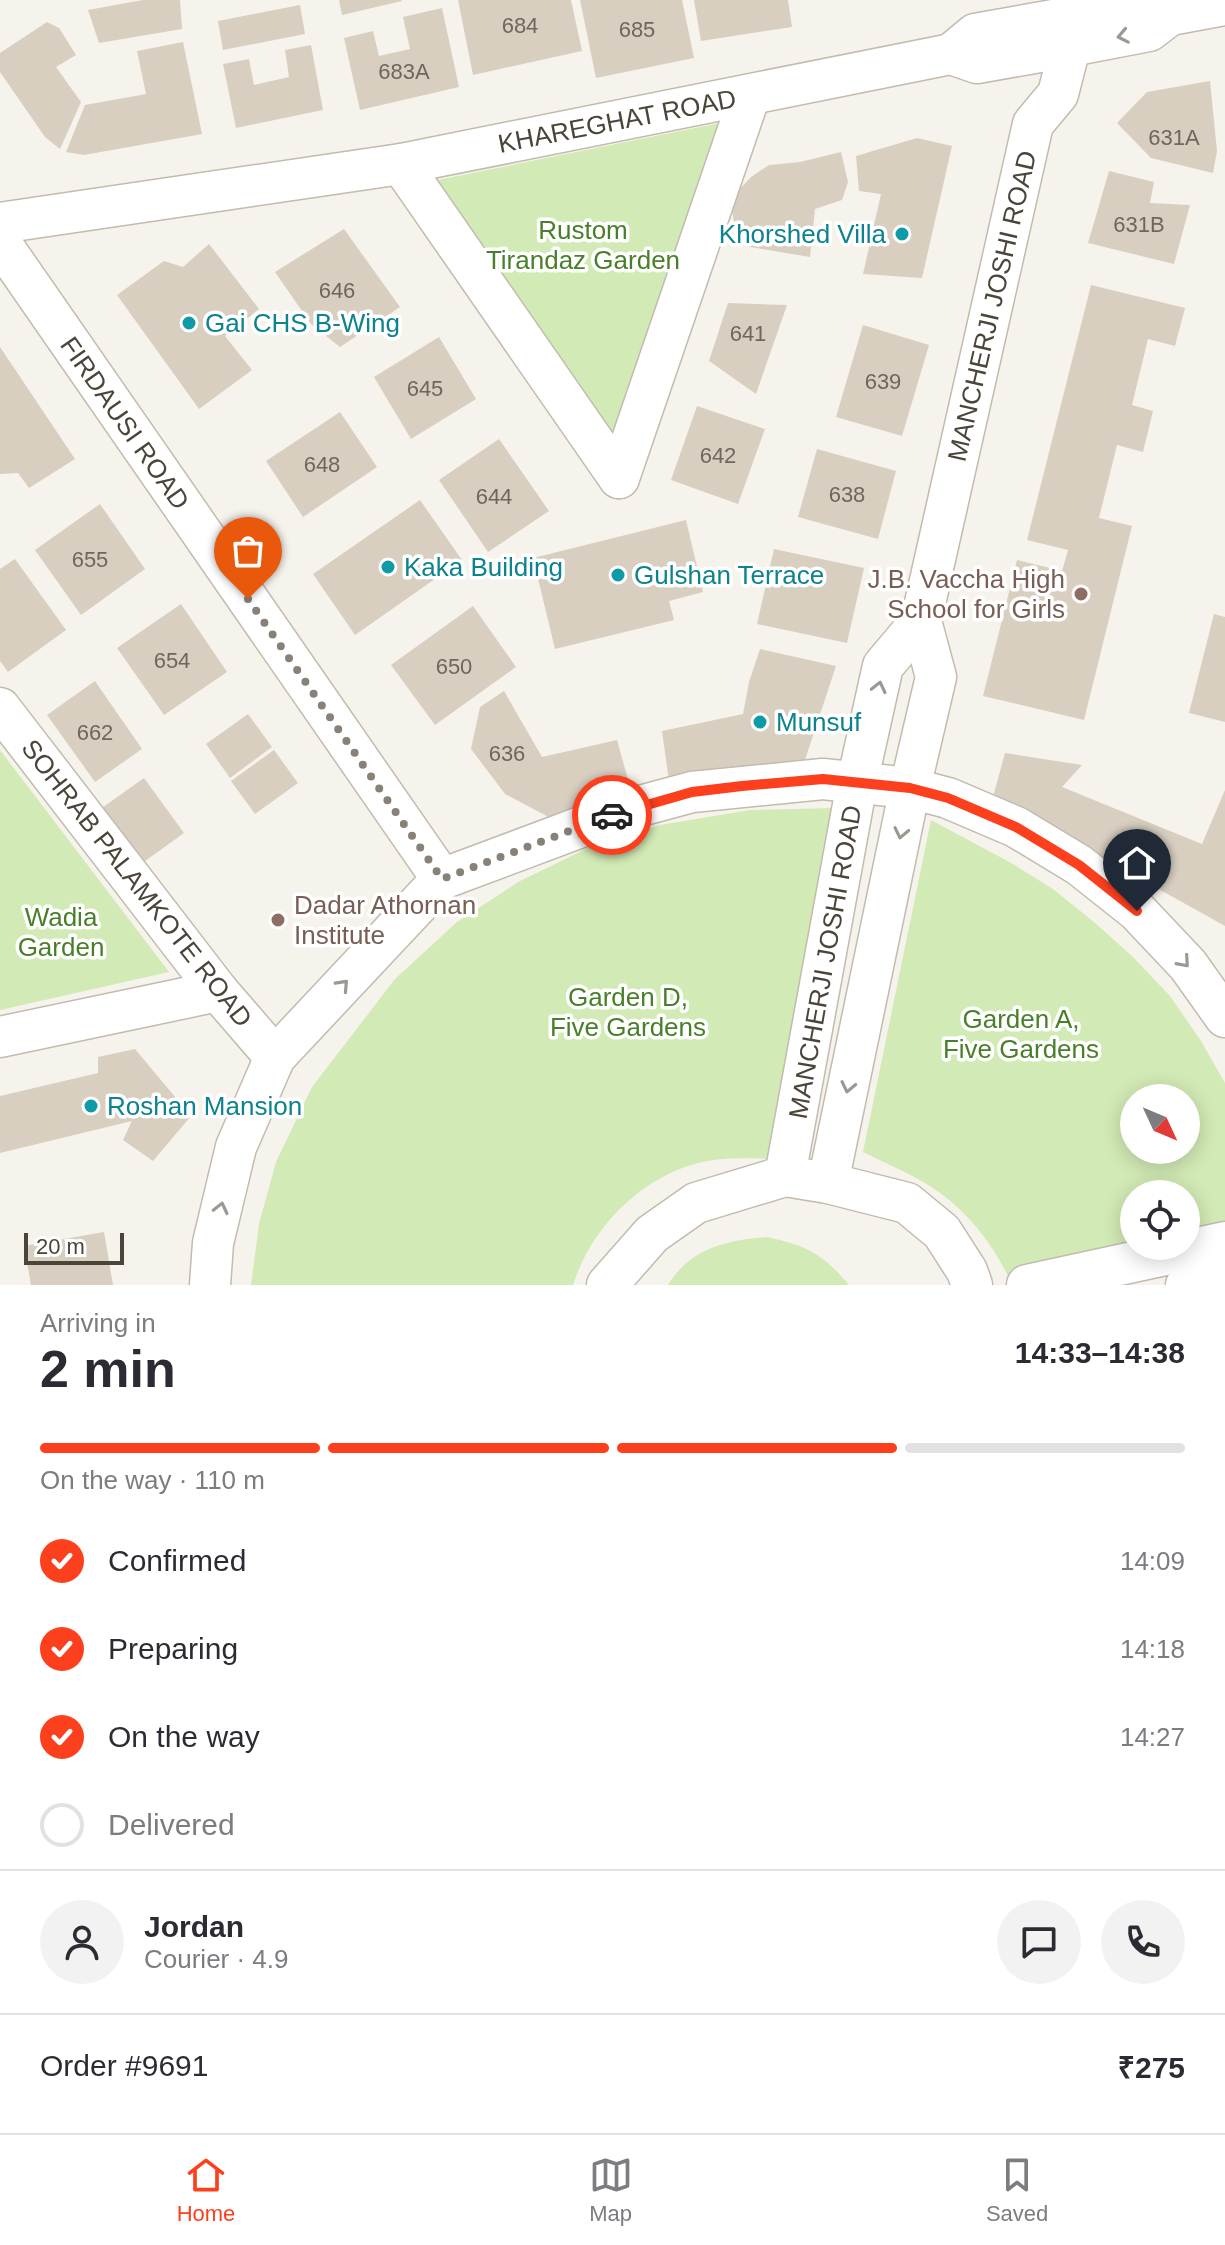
<!DOCTYPE html>
<html lang="en">
<head>
<meta charset="utf-8">
<style>
  body { margin:0; font-family:Arial,sans-serif; background:#f2f2f3; color:#2b2b33; height:100vh; display:flex; flex-direction:column; font-size:30px; white-space:nowrap }
  * { box-sizing:border-box; margin:0 }
  p { font-size:26px; color:#7c7c81 }
  .icon { flex:none; width:44px; height:44px; fill:none; stroke:currentColor; stroke-width:2; stroke-linecap:round; stroke-linejoin:round }
  .map { position:relative; height:1285px; overflow:hidden }
  .drawer { display:flex; flex-direction:column; background:#fff; flex:1 }
  .drawer>* { flex:none }
  .needle { width:52px; rotate:134deg }
  .fabs { position:absolute; left:1120px; top:1084px; display:grid; gap:16px }
  .fabs a { display:grid; place-items:center; width:80px; height:80px; border-radius:50%; background:#fff; box-shadow:0 4px 20px #0003; font-size:40px }
  .scale { position:absolute; left:24px; bottom:20px; width:100px; box-sizing:border-box; padding-left:8px; border:4px solid #4b4439; border-top:0; font-size:22px; line-height:28px; white-space:nowrap; color:#4b4439; -webkit-text-stroke:6px #fff; paint-order:stroke }
  .pin { position:absolute; display:grid; place-items:center; width:68px; height:68px; color:#fff; margin:-82px -34px; border-radius:50% 50% 50% 0; rotate:-45deg; box-shadow:0 0 8px #0007 }
  .pin .icon { rotate:45deg }
  .courier { position:absolute; display:grid; place-items:center; width:80px; height:80px; margin:-40px; border:6px solid #fc3f1d; border-radius:50%; background:#fff; color:#222; box-shadow:0 2px 10px #0007 }
  .summary em { font-style:normal; font-weight:700 }
  .summary div { display:flex; flex-direction:column-reverse }
  .summary { display:flex; align-items:center; justify-content:space-between; height:136px; padding:0 40px }
  h1 { font-size:52px; font-weight:700; line-height:60px }
  .bar { display:grid; grid-template-columns:repeat(4,1fr); gap:12px 8px; align-content:center; height:96px; padding:0 40px }
  .bar i { height:10px; border-radius:6px; background:#e1e1e2 }
  .bar .current { background:#fc3f1d }
  .bar p { grid-column:span 4 }
  .line { display:flex; align-items:center; gap:20px; padding:0 40px; border-top:2px solid #e1e1e2 }
  .line div { flex:1 }
  .round { display:grid; place-items:center; flex:none; width:84px; height:84px; border-radius:42px; background:#f2f2f3 }
  ol { padding:0 40px; list-style:none }
  li { display:flex; align-items:center; gap:24px; height:88px }
  li p { margin-inline-start:auto }
  li .icon { padding:8px; border-radius:50%; background:#fc3f1d; color:#fff; stroke-width:4 }
  li:last-child { color:#7c7c81 }
  li i { width:44px; height:44px; border:4px solid #e1e1e2; border-radius:50% }
  .menu { display:flex; justify-content:space-around; align-items:center; height:112px; border-top:2px solid #e1e1e2; background:#fff; font-size:22px; color:#7c7c81 }
  .menu a { display:grid; justify-items:center; gap:4px }
  .menu .current { color:#fc3f1d }
  .map>svg:first-child { display:block }
</style>
</head>
<body>
<div class="map">
<svg width="1225" height="1285" viewBox="0 0 1225 1285">
  <rect width="100%" height="100%" fill="#f6f3ec"/>
  <g fill="#d2eab5" fill-rule="evenodd">
    <polygon points="725,122 609,446 428,182"/>
    <polygon points="0,750 169,972 0,1010"/>
    <path d="M836,808L773,1159C748,1158 722,1157 698,1163C640,1178 591,1228 573,1285H251L259,1224L276,1162L312,1087L395,979L457,922L520,881L588,848L660,825L750,810Z"/>
    <path d="M931,820L1013,864L1053,889L1094,922L1133,957L1170,996L1201,1041L1225,1083V1230L1186,1239V1194H1134V1246L1010,1280C994,1247 971,1215 940,1193C917,1176 889,1165 863,1152ZM1134,1098H1186V1150H1134Z"/>
    <path d="M767,1237C807,1246 822,1253 849,1285H668C690,1248 727,1240 767,1237Z"/>
  </g>
  <g fill="#d8cfc1">
    <polygon points="143,0 180,0 182,29 99,43 88,10"/>
    <polygon points="339,0 401,0 402,1 342,15"/>
    <polygon points="458,0 571,0 582,51 473,75"/>
    <polygon points="580,0 682,0 694,58 596,78"/>
    <polygon points="694,0 788,0 792,27 701,41"/>
    <polygon points="300,5 305,34 223,50 218,21"/>
    <polygon points="442,8 459,87 360,110 344,38 373,31 379,56 410,49 403,17"/>
    <polygon points="47,22 59,28 76,55 56,67 81,102 60,149 45,137 0,72 0,53"/>
    <polygon points="183,42 202,134 84,155 66,152 85,105 146,94 137,51"/>
    <polygon points="311,45 323,110 236,128 223,64 249,59 254,85 289,77 285,50"/>
    <polygon points="1210,81 1217,151 1213,173 1151,158 1117,123 1147,92"/>
    <polygon points="917,138 952,146 922,278 863,274 881,194 859,191 856,156"/>
    <polygon points="841,152 848,182 842,200 815,209 810,257 738,245 730,199 751,177 769,165 800,162"/>
    <polygon points="1109,171 1154,182 1150,203 1190,205 1174,264 1088,243"/>
    <polygon points="344,229 400,307 340,347 311,324 275,272"/>
    <polygon points="209,244 259,309 225,336 252,370 199,409 117,295 164,261 183,267"/>
    <polygon points="1091,285 1185,308 1175,346 1148,339 1132,405 1153,411 1143,452 1117,445 1099,518 1132,526 1084,720 983,696 1017,560 1062,571 1068,550 1027,540"/>
    <polygon points="728,303 787,305 756,394 709,361"/>
    <polygon points="863,325 929,345 902,436 836,417"/>
    <polygon points="439,337 476,399 411,439 374,377"/>
    <polygon points="0,347 75,459 29,488 18,473 0,474"/>
    <polygon points="697,406 765,429 738,504 671,480"/>
    <polygon points="340,412 377,467 303,517 266,461"/>
    <polygon points="499,439 549,511 488,552 439,480"/>
    <polygon points="817,449 896,471 878,539 798,517"/>
    <polygon points="420,500 462,560 355,635 313,574"/>
    <polygon points="100,504 145,569 81,615 35,550"/>
    <polygon points="686,520 703,592 669,601 674,620 555,649 533,558"/>
    <polygon points="774,549 864,568 847,643 757,624"/>
    <polygon points="15,559 66,630 8,672 0,661 0,569"/>
    <polygon points="181,604 227,672 164,715 117,648"/>
    <polygon points="473,606 516,667 435,725 391,665"/>
    <polygon points="1214,614 1225,617 1225,722 1189,713"/>
    <polygon points="760,649 836,666 803,766 669,781 662,731 743,714 749,682"/>
    <polygon points="95,681 142,749 95,782 47,715"/>
    <polygon points="504,691 542,757 617,740 632,794 558,822 505,794 471,749 480,707"/>
    <polygon points="248,714 272,747 230,778 206,744"/>
    <polygon points="274,750 298,783 255,814 231,781"/>
    <polygon points="1005,753 1082,765 1062,787 1202,844 1225,790 1225,926 993,797"/>
    <polygon points="144,778 184,833 134,869 92,815"/>
    <polygon points="135,1049 191,1116 153,1161 123,1140 132,1121 0,1153 0,1096 98,1073 98,1057"/>
    <polygon points="104,1232 113,1285 31,1285 24,1246"/>
  </g>
  <g fill="none" stroke-linecap="round" stroke-linejoin="round">
    <g stroke="#c2bbae" stroke-width="43">
      <g id="minor">
        <polyline points="951,54 975,34 1148,3 1170,15"/>
        <polyline points="401,164 619,478"/>
        <polyline points="0,223 401,164 951,54 977,63 1034,53 1149,31 1170,15 1225,5"/>
        <polyline points="0,242 442,879"/>
        <polyline points="619,478 750,95"/>
        <polyline points="0,708 218,991 275,1057"/>
        <polyline points="0,1037 218,991"/>
        <polyline points="785,1176 857,783 883,666 921,621 1033,124 1058,94 1082,0"/>
        <polyline points="828,1183 910,788 936,677 921,621"/>
        <polyline points="210,1285 213,1243 236,1147 275,1057 442,879 629,809 692,792 823,779 910,788 948,798 1016,827 1079,865 1137,911 1188,965 1225,1017"/>
        <polyline points="607,1285 652,1234 696,1203 785,1176 828,1183 907,1203 942,1232 967,1271 972,1285"/>
        <polyline points="1027,1285 1225,1242"/>
        <polyline points="1186,1285 1225,1276"/>
      </g>
    </g>
    <use href="#minor" stroke="#fff" stroke-width="40"/>
  </g>
  <defs><path id="oneway-chevron" d="M-2-3.5L2.5 0L-2 3.5" fill="none" stroke-width="1.6" stroke-linecap="round" stroke-linejoin="round" transform="scale(2)"/></defs>
  <g stroke="#9c9892">
    <use href="#oneway-chevron" transform="translate(1123 36) rotate(169)"/>
    <use href="#oneway-chevron" transform="translate(879 687) rotate(-77)"/>
    <use href="#oneway-chevron" transform="translate(901 833) rotate(102)"/>
    <use href="#oneway-chevron" transform="translate(1184 962) rotate(49)"/>
    <use href="#oneway-chevron" transform="translate(343 985) rotate(-47)"/>
    <use href="#oneway-chevron" transform="translate(848 1087) rotate(102)"/>
    <use href="#oneway-chevron" transform="translate(221 1208) rotate(-77)"/>
  </g>
  <g fill="none" stroke-linecap="round" stroke-linejoin="round">
    <polyline stroke="#878178" stroke-width="8" stroke-dasharray="0 14.4" points="248,599 442,879 612,815"/>
    <polyline stroke="#fc3f1d" stroke-width="10" points="612,815 692,792 742,786 823,779 910,788 948,798 1016,827 1079,865 1137,911"/>
  </g>
  <g fill="#0f9aa8" stroke="#fff" stroke-width="3">
    <circle cx="902" cy="234" r="8"/>
    <circle cx="189" cy="323" r="8"/>
    <circle cx="388" cy="567" r="8"/>
    <circle cx="618" cy="575" r="8"/>
    <circle cx="760" cy="722" r="8"/>
    <circle cx="91" cy="1106" r="8"/>
  </g>
  <g fill="#8d6e63" stroke="#fff" stroke-width="3">
    <circle cx="1081" cy="594" r="8"/>
    <circle cx="278" cy="920" r="8"/>
  </g>
  <g text-anchor="middle" stroke-width="7" stroke-linejoin="round" paint-order="stroke">
    <g font-size="22" fill="#6e675b">
      <text x="520" y="33">684</text>
      <text x="637" y="37">685</text>
      <text x="404" y="79">683A</text>
      <text x="1174" y="145">631A</text>
      <text x="1139" y="232">631B</text>
      <text x="337" y="298">646</text>
      <text x="748" y="341">641</text>
      <text x="883" y="389">639</text>
      <text x="425" y="396">645</text>
      <text x="718" y="463">642</text>
      <text x="322" y="472">648</text>
      <text x="847" y="502">638</text>
      <text x="494" y="504">644</text>
      <text x="90" y="567">655</text>
      <text x="172" y="668">654</text>
      <text x="454" y="674">650</text>
      <text x="95" y="740">662</text>
      <text x="507" y="761">636</text>
    </g>
    <g font-size="26" fill="#4b4439" stroke="#fff">
      <text transform="translate(617 121) rotate(-11)" y="9">KHAREGHAT ROAD</text>
      <text transform="translate(992 306) rotate(-77)" y="9">MANCHERJI JOSHI ROAD</text>
      <text transform="translate(125 423) rotate(55)" y="9">FIRDAUSI ROAD</text>
      <text transform="translate(137 883) rotate(52)" y="9">SOHRAB PALAMKOTE ROAD</text>
      <text transform="translate(825 962) rotate(-80)" y="9">MANCHERJI JOSHI ROAD</text>
    </g>
    <g font-size="26" fill="#4a7f2a" stroke="#fff">
      <text x="583" y="239">Rustom<tspan x="583" dy="30">Tirandaz Garden</tspan></text>
      <text x="61" y="926">Wadia<tspan x="61" dy="30">Garden</tspan></text>
      <text x="628" y="1006">Garden D,<tspan x="628" dy="30">Five Gardens</tspan></text>
      <text x="1021" y="1028">Garden A,<tspan x="1021" dy="30">Five Gardens</tspan></text>
    </g>
    <g font-size="26" fill="#0d838f" stroke="#fff" text-anchor="start">
      <text x="886" y="243" text-anchor="end">Khorshed Villa</text>
      <text x="205" y="332">Gai CHS B-Wing</text>
      <text x="404" y="576">Kaka Building</text>
      <text x="634" y="584">Gulshan Terrace</text>
      <text x="776" y="731">Munsuf</text>
      <text x="107" y="1115">Roshan Mansion</text>
    </g>
    <g font-size="26" fill="#785e54" stroke="#fff" text-anchor="end">
      <text x="1065" y="588">J.B. Vaccha High<tspan x="1065" dy="30">School for Girls</tspan></text>
      <text x="294" y="914" text-anchor="start">Dadar Athornan<tspan x="294" dy="30">Institute</tspan></text>
    </g>
  </g>
</svg>
<div class="fabs">
<a><svg class="needle" viewBox="-14 -14 28 28"><path d="M0-13l5 13h-10z" fill="#e53935"/><path d="M0 13l5-13h-10z" fill="#7c7c81"/></svg></a>
<a><svg class="icon" aria-label="locate" viewBox="0 0 24 24"><circle cx="12" cy="12" r="6"/><path d="M12 2v4M12 18v4M2 12h4M18 12h4"/></svg></a>
</div>
<div class="scale">20 m</div>
<div class="pin" style="left:248px;top:599px;background:#ea580c"><svg class="icon" aria-label="bag" viewBox="0 0 24 24"><path d="M5 8h14l-1 12H6zM9 8a3 3 0 0 1 6 0"/></svg></div>
<div class="pin" style="left:1137px;top:911px;background:#1f2937"><svg class="icon" aria-label="home" viewBox="0 0 24 24"><path d="M3 11l9-7 9 7M6 9v11h12V9"/></svg></div>
<div class="courier" style="left:612px;top:815px"><svg class="icon" aria-label="car" viewBox="0 0 24 24"><path d="M5 17H2v-5l4-1 3-4h7l3 4 3 1v5h-3M9 17h6M6 11h13"/><circle cx="7" cy="17" r="2"/><circle cx="17" cy="17" r="2"/></svg></div>
</div>
<section class="drawer">
<div class="summary"><div><h1>2 min</h1><p>Arriving in</p></div><em>14:33–14:38</em></div>
<div class="bar"><i class="current"></i><i class="current"></i><i class="current"></i><i></i><p>On the way · 110 m</p></div>
<ol>
<li><svg class="icon" aria-label="check" viewBox="0 0 24 24"><path d="M5 12l5 5 9-10"/></svg>Confirmed<p>14:09</p></li>
<li><svg class="icon" aria-label="check" viewBox="0 0 24 24"><path d="M5 12l5 5 9-10"/></svg>Preparing<p>14:18</p></li>
<li><svg class="icon" aria-label="check" viewBox="0 0 24 24"><path d="M5 12l5 5 9-10"/></svg>On the way<p>14:27</p></li>
<li><i></i>Delivered</li>
</ol>
<div class="line" style="height:144px"><a class="round"><svg class="icon" aria-label="person" viewBox="0 0 24 24"><circle cx="12" cy="8" r="4"/><path d="M4 21q1-7 8-7t8 7"/></svg></a><div><b>Jordan</b><p>Courier · 4.9</p></div><a class="round"><svg class="icon" aria-label="chat" viewBox="0 0 24 24"><path d="M4 5h16v11H9l-5 4z"/></svg></a><a class="round"><svg class="icon" aria-label="phone" viewBox="0 0 24 24"><path d="M5 4h4l2 5-3 2q2 4 5 5l2-3 5 2v4C11 20 4 13 5 4z"/></svg></a></div>
<div class="line" style="height:104px"><div>Order #9691</div><b>₹275</b></div>
</section>
<nav class="menu">
<a class="current"><svg class="icon" aria-label="home" viewBox="0 0 24 24"><path d="M3 11l9-7 9 7M6 9v11h12V9"/></svg>Home</a>
<a><svg class="icon" aria-label="map" viewBox="0 0 24 24"><path d="M3 6l6-2 6 2 6-2v14l-6 2-6-2-6 2zM9 4v14M15 6v14"/></svg>Map</a>
<a><svg class="icon" aria-label="saved" viewBox="0 0 24 24"><path d="M7 4h10v16l-5-4-5 4z"/></svg>Saved</a>
</nav>
</body>
</html>
